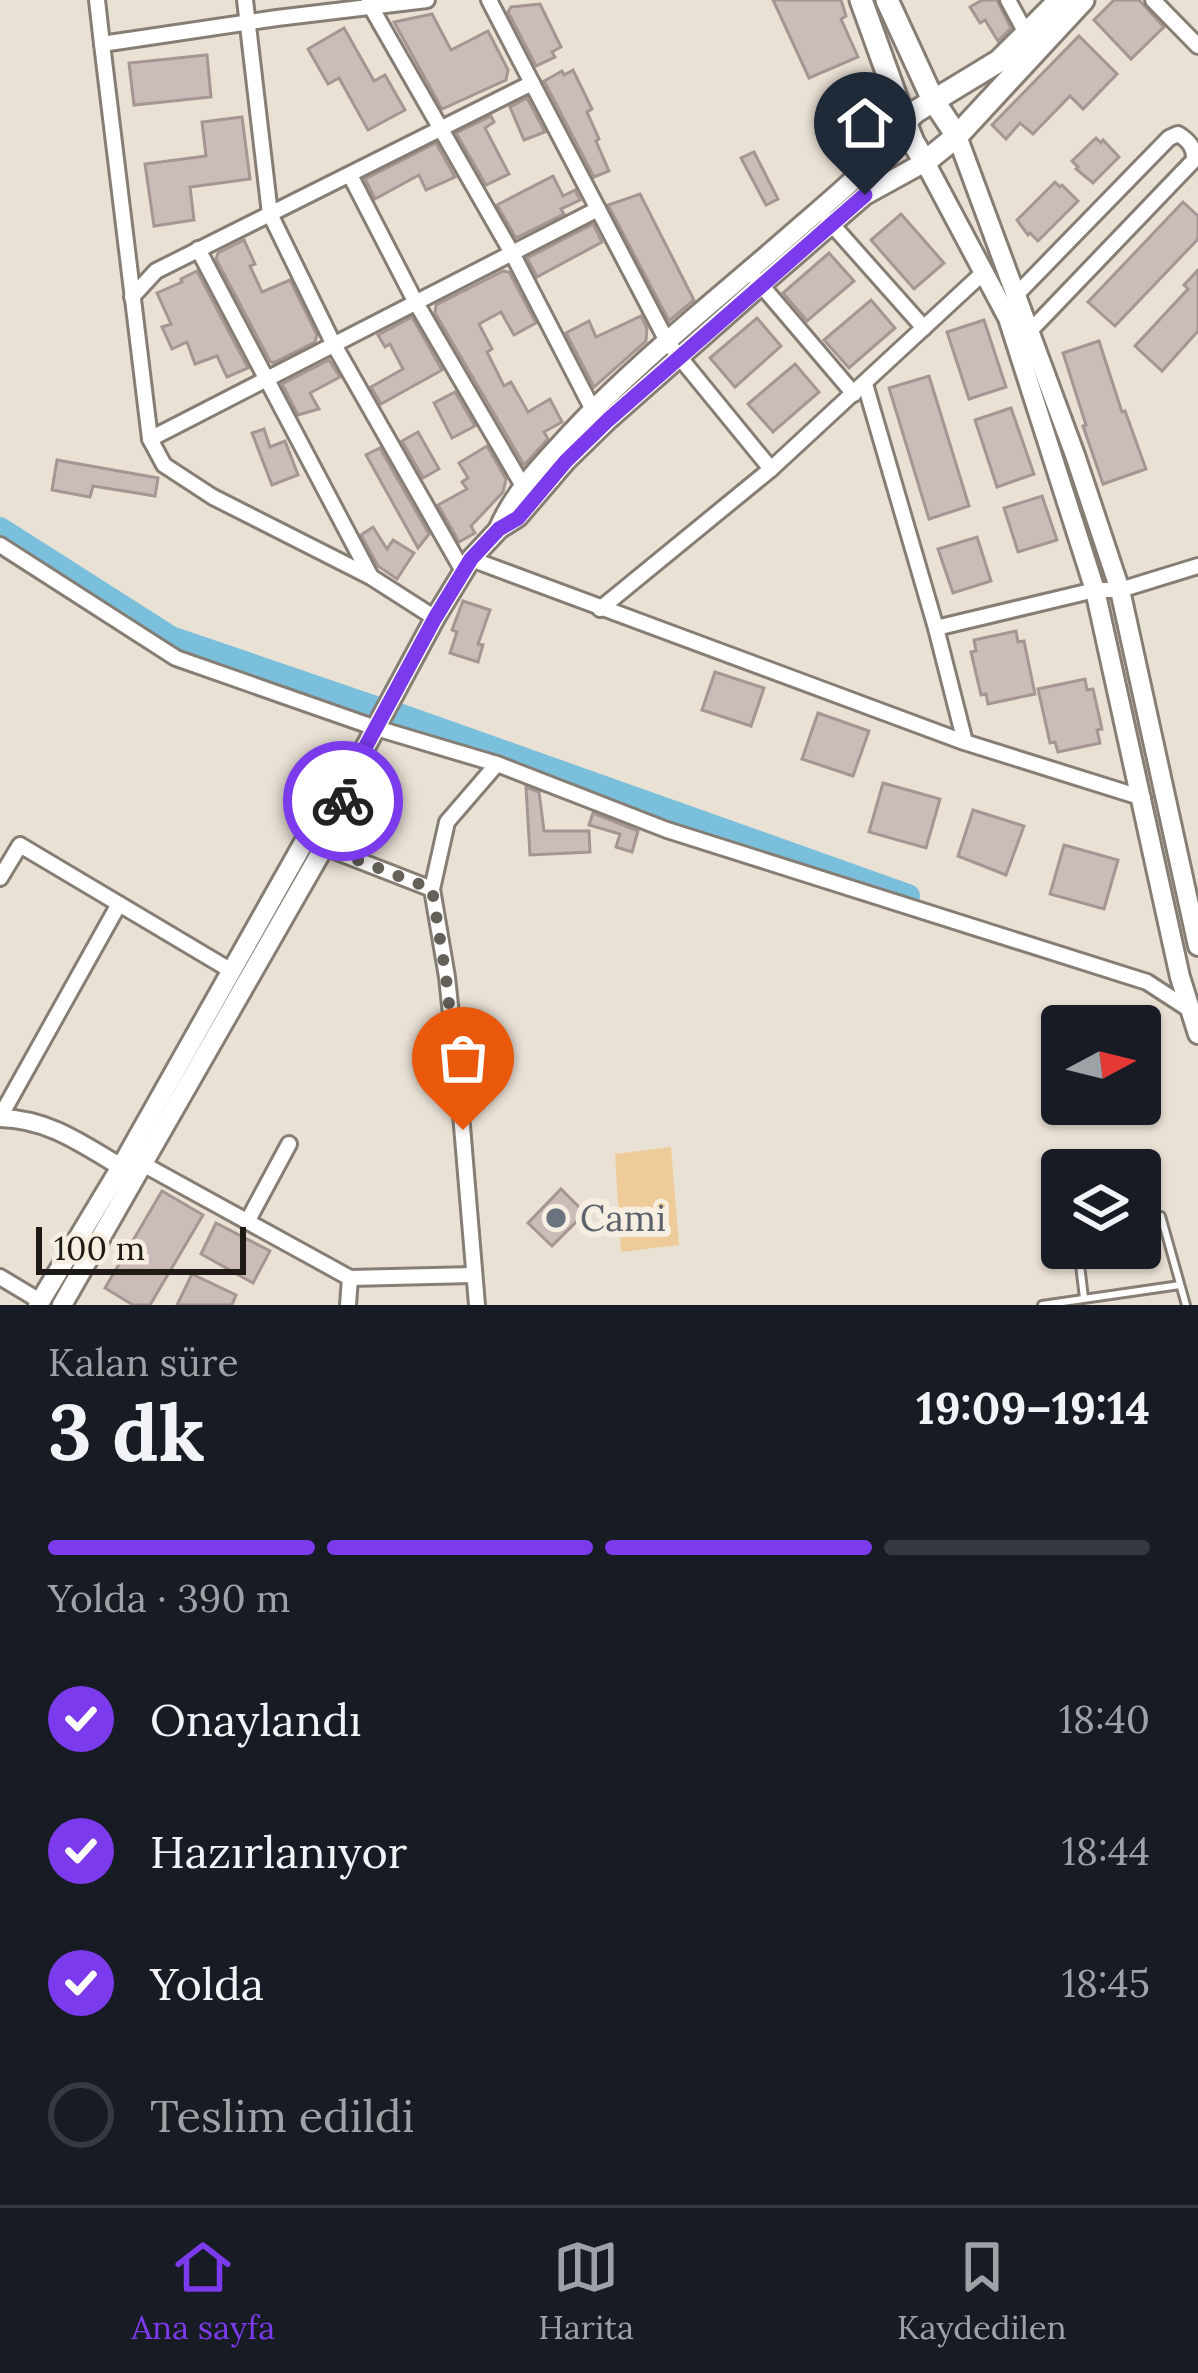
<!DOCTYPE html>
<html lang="tr">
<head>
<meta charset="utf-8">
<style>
  body { margin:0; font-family:Lora,serif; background:#242831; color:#f1f3f6; height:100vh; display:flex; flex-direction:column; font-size:45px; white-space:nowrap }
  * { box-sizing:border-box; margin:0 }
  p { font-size:39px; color:#9ea1a6 }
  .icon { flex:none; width:66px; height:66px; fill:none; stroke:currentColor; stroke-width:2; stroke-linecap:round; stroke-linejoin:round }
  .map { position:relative; height:1305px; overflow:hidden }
  .details { display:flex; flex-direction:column; background:#171b24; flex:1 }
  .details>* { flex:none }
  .needle { width:78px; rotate:83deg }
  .controls { position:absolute; left:1041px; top:1005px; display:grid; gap:24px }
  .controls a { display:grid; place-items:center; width:120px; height:120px; border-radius:12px; background:#171b24; box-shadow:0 3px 9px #0004; font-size:60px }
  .scale { position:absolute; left:36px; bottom:30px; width:210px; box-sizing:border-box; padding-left:12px; border:6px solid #1e1b17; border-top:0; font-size:33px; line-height:42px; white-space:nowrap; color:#1e1b17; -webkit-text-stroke:9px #f7eee2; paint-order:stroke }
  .pin { position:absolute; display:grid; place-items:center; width:102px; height:102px; color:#fff; margin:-123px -51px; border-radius:50% 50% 50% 0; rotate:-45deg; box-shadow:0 0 12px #0007 }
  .pin .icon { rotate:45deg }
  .courier { position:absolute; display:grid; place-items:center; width:120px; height:120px; margin:-60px; border:9px solid #7c3aed; border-radius:50%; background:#fff; color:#222; box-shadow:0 3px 15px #0007 }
  .summary em { font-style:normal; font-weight:800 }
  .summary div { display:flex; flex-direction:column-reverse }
  .summary { display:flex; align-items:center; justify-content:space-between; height:204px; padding:0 48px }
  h1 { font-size:78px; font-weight:800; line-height:90px }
  .bar { display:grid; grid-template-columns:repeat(4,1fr); gap:18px 12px; align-content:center; height:144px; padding:0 48px }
  .bar i { height:15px; border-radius:9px; background:#363941 }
  .bar .active { background:#7c3aed }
  .bar p { grid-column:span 4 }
  ol { padding:0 48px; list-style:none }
  li { display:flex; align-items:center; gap:36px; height:132px }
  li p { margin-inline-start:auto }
  li .icon { padding:12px; border-radius:50%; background:#7c3aed; color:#fff; stroke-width:4 }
  li:last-child { color:#9ea1a6 }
  li i { width:66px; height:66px; border:6px solid #363941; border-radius:50% }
  .dock { display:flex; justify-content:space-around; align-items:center; height:168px; border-top:3px solid #363941; background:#171b24; font-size:33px; color:#9ea1a6 }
  .dock a { display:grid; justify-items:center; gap:6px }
  .dock .active { color:#7c3aed }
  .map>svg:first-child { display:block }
</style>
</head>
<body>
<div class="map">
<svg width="1198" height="1305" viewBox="0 0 1198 1305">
  <rect width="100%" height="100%" fill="#eae1d5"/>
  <polygon fill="#ec9" points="671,1147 679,1245 621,1252 615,1154"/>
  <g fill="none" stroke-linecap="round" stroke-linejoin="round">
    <g stroke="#7abfdc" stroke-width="24">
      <polyline points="0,529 171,638 373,707"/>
      <polyline points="396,714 908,896"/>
    </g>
  </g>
  <g fill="#cbbcb9" stroke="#a59593" stroke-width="3">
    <polygon points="773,0 841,0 846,16 841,19 858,57 809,78"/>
    <polygon points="982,0 997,0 1011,28 998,41 985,20 980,23 970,7"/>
    <polygon points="1114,0 1139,0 1164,27 1131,59 1094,20"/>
    <polygon points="540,4 561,47 552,52 555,57 536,66 508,12 511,7"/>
    <polygon points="432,14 451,50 488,31 508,70 506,80 442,109 394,22"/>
    <polygon points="344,28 374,81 385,75 405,110 368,130 339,78 328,84 308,49"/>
    <polygon points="1079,36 1117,74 1083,109 1070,96 1033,134 1020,123 1006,139 992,125"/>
    <polygon points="207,55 211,97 134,105 129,63"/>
    <polygon points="573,70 592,109 587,112 599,139 596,141 609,171 594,177 544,81 562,71 564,75"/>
    <polygon points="527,98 545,132 524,140 510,107"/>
    <polygon points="852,102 864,125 845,135 848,140 833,148 818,119"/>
    <polygon points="491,116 494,122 485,128 509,174 486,185 456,133"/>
    <polygon points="242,117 250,179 190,187 194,220 154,226 145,164 206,156 202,122"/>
    <polygon points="1096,138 1101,143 1103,140 1119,157 1093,183 1076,169 1078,167 1072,161"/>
    <polygon points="436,143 455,177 426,190 419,175 375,199 365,179"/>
    <polygon points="754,152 778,199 766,205 741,158"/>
    <polygon points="553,176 563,196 575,190 580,200 561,209 564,214 516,238 497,205"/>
    <polygon points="1055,182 1060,187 1062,185 1078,201 1038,241 1030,233 1028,235 1017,220"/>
    <polygon points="640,194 694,300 669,321 608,205"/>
    <polygon points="1183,202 1198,216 1198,239 1115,326 1088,302"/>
    <polygon points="901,214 944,263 914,289 871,240"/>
    <polygon points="593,224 602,242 537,277 527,258"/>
    <polygon points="244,240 255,264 250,266 262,292 290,280 317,335 315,342 273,363 270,361 216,259 218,253"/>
    <polygon points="829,253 854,281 807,321 783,293"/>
    <polygon points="1198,270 1198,331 1162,371 1135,346 1188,289 1184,285"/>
    <polygon points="197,271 248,368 227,377 217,356 195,364 187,342 172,349 162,327 171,324 157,293 182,282 181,279"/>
    <polygon points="503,271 509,272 536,323 514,335 501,312 479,324 492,349 487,352 504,386 511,382 528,412 550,399 562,422 544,432 548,439 524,465 435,313 436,305"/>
    <polygon points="871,300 895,328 849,368 824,340"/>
    <polygon points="641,316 647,328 646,341 594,387 566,333 589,321 596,337"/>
    <polygon points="412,317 442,370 381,404 371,387 403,369 390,344 385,347 378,335"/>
    <polygon points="757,318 781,346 735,387 710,358"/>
    <polygon points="984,320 1006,387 969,399 947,332"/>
    <polygon points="1099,341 1122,412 1125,411 1146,469 1103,484 1083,426 1086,425 1063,353"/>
    <polygon points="329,360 340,377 310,393 319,409 298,415 282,384"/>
    <polygon points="795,364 819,392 773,432 748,404"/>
    <polygon points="929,376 969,506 929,519 889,388"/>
    <polygon points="455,392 475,426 452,438 434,403"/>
    <polygon points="1011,408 1034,474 997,487 975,420"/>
    <polygon points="264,429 270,447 285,441 298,475 272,485 252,433"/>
    <polygon points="418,432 439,469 423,478 402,441"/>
    <polygon points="487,446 506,479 503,492 471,526 475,533 459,542 438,505 467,489 462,482 468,478 459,463"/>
    <polygon points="380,448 429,534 418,548 366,455"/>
    <polygon points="57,460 158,478 155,496 93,486 90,497 52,490"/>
    <polygon points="1042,496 1057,540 1018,552 1004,508"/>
    <polygon points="373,527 387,549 393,540 414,553 397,579 378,566 361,535"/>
    <polygon points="977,537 991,581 953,593 938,549"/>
    <polygon points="463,601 490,610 478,644 483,645 478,662 450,653 457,632 452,630"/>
    <polygon points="1016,631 1018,642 1024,641 1035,694 988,704 986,694 981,695 971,652 976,651 974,640"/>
    <polygon points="715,672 764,688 751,726 702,710"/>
    <polygon points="1085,679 1087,690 1093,689 1102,729 1097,730 1100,743 1058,752 1055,742 1050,743 1038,689"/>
    <polygon points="818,713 869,731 853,776 802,759"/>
    <polygon points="883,783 940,799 926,848 869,832"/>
    <polygon points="526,787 539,792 544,831 589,831 590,852 530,855"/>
    <polygon points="973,810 1024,826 1006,875 958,856"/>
    <polygon points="593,813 638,831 632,852 616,847 620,834 589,825"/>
    <polygon points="1064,845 1118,860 1104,909 1050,894"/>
    <polygon points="561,1189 585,1213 552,1246 528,1223"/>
    <polygon points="162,1191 203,1215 150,1305 133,1305 105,1288"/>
    <polygon points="216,1223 270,1251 253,1283 201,1254"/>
    <polygon points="192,1274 236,1295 232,1305 177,1305"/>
  </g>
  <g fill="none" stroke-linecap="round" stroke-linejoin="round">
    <g stroke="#867e74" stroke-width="12">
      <g id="service">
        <polyline points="1161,1216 1186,1305"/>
        <polyline points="1078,1248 1084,1298"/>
        <polyline points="1042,1305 1180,1285"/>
      </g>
    </g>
    <g stroke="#867e74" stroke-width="20">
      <g id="minor">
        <polyline points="97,0 102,44"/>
        <polyline points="245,0 270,214 333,343 463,571"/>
        <polyline points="369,0 371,7 512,253 593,410"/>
        <polyline points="427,0 277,18 102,44 150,439 164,465 213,497 371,577 435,618"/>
        <polyline points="1008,0 1027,35"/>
        <polyline points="1153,0 1198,46"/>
        <polyline points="532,83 668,343 771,469"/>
        <polyline points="350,175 415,301 523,486"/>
        <polyline points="828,220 924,328"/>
        <polyline points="198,249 371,577"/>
        <polyline points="756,279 854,394"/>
        <path d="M1017,294L1169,138L1178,134C1188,140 1195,147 1194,160L1030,331"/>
        <polyline points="132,297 156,271 532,83 489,0"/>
        <polyline points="865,384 936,628 965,742"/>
        <polyline points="150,439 598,209"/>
        <polyline points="0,545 176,658 376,728 497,764 667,830 1147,982 1190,1010"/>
        <polyline points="471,559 961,741 1143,798"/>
        <polyline points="600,609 771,469 984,272"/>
        <polyline points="936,628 1095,590 1120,590 1198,566"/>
        <polyline points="324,847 432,889"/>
        <polyline points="0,878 20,845 230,970"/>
        <polyline points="0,1117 119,904"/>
        <polyline points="141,1163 350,1278 473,1275"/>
        <polyline points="247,1222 289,1144"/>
        <polyline points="0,1277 40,1301"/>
        <polyline points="348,1305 350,1278"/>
        <polyline points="477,1305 459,1090 447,977 432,889 447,822 497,764"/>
      </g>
    </g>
    <g stroke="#867e74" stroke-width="22">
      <path id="tertiary" d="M0,1118C48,1119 81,1143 121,1167"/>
    </g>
    <g stroke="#867e74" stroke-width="24">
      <g id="secondary">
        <polyline points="957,136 1075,455 1120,590 1198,946"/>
        <path d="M499,528C515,491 543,464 570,434C638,361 719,298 794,232C833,198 876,164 905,122"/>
        <polyline points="38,1305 121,1167 316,821 360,757 435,618 471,559 499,529 518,517 566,461 608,420 761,285 865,195 925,162 1008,318 1095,590 1180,977 1198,1034"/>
        <polyline points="62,1305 324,847 347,790"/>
      </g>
    </g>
    <g stroke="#867e74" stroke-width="27">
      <g id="primary">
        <polyline points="861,0 905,122 913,142 925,162 957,136 1083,0"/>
        <polyline points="887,0 933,100 957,136"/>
        <polyline points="905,122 915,112 999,61 1060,0"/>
      </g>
    </g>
    <use href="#service" stroke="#fff" stroke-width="6"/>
    <use href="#minor" stroke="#fff" stroke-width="14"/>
    <use href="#tertiary" stroke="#fff" stroke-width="16"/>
    <use href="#secondary" stroke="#fff" stroke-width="18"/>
    <use href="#primary" stroke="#fff" stroke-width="21"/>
  </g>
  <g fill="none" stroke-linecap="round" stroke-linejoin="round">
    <polyline stroke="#65605a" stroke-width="12" stroke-dasharray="0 21.6" points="343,801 324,847 432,889 446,977 463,1130"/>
    <polyline stroke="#7c3aed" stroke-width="15" points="343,801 360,757 435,618 471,559 499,529 518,518 566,461 608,420 865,195"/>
  </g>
  <circle fill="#6b7280" stroke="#f7eee2" stroke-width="4.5" cx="556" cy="1218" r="12"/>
  <g text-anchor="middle" stroke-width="12" stroke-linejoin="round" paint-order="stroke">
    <g font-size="36" fill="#5b616d" stroke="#f7eee2" text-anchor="start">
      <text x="580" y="1231">Cami</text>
    </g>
  </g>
</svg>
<div class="controls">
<a><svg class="needle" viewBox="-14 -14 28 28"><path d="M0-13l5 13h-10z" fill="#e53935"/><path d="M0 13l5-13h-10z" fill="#9ea1a6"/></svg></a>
<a><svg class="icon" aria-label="layers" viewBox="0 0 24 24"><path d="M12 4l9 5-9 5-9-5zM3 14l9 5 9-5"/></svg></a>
</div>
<div class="scale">100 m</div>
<div class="pin" style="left:463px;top:1130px;background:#ea580c"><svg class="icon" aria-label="bag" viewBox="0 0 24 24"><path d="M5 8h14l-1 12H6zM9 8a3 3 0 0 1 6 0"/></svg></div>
<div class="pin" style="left:865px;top:195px;background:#1f2937"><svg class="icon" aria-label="home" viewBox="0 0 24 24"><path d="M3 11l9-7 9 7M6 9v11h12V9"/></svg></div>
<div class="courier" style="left:343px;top:801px"><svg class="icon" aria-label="bike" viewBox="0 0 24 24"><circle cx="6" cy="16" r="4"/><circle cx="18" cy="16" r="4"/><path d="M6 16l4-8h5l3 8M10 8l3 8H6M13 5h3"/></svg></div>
</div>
<section class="details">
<div class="summary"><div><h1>3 dk</h1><p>Kalan süre</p></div><em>19:09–19:14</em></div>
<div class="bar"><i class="active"></i><i class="active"></i><i class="active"></i><i></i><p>Yolda · 390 m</p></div>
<ol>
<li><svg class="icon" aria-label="check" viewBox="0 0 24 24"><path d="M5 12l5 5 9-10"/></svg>Onaylandı<p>18:40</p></li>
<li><svg class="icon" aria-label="check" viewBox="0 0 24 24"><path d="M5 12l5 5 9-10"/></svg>Hazırlanıyor<p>18:44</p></li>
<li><svg class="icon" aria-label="check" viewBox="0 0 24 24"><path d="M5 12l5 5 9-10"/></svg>Yolda<p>18:45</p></li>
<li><i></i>Teslim edildi</li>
</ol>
</section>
<nav class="dock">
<a class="active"><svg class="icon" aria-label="home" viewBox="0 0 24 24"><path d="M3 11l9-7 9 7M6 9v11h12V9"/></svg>Ana sayfa</a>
<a><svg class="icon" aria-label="map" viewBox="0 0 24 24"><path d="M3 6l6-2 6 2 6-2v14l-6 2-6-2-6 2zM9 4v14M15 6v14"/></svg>Harita</a>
<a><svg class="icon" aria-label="saved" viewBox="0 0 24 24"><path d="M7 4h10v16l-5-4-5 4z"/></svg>Kaydedilen</a>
</nav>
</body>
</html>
